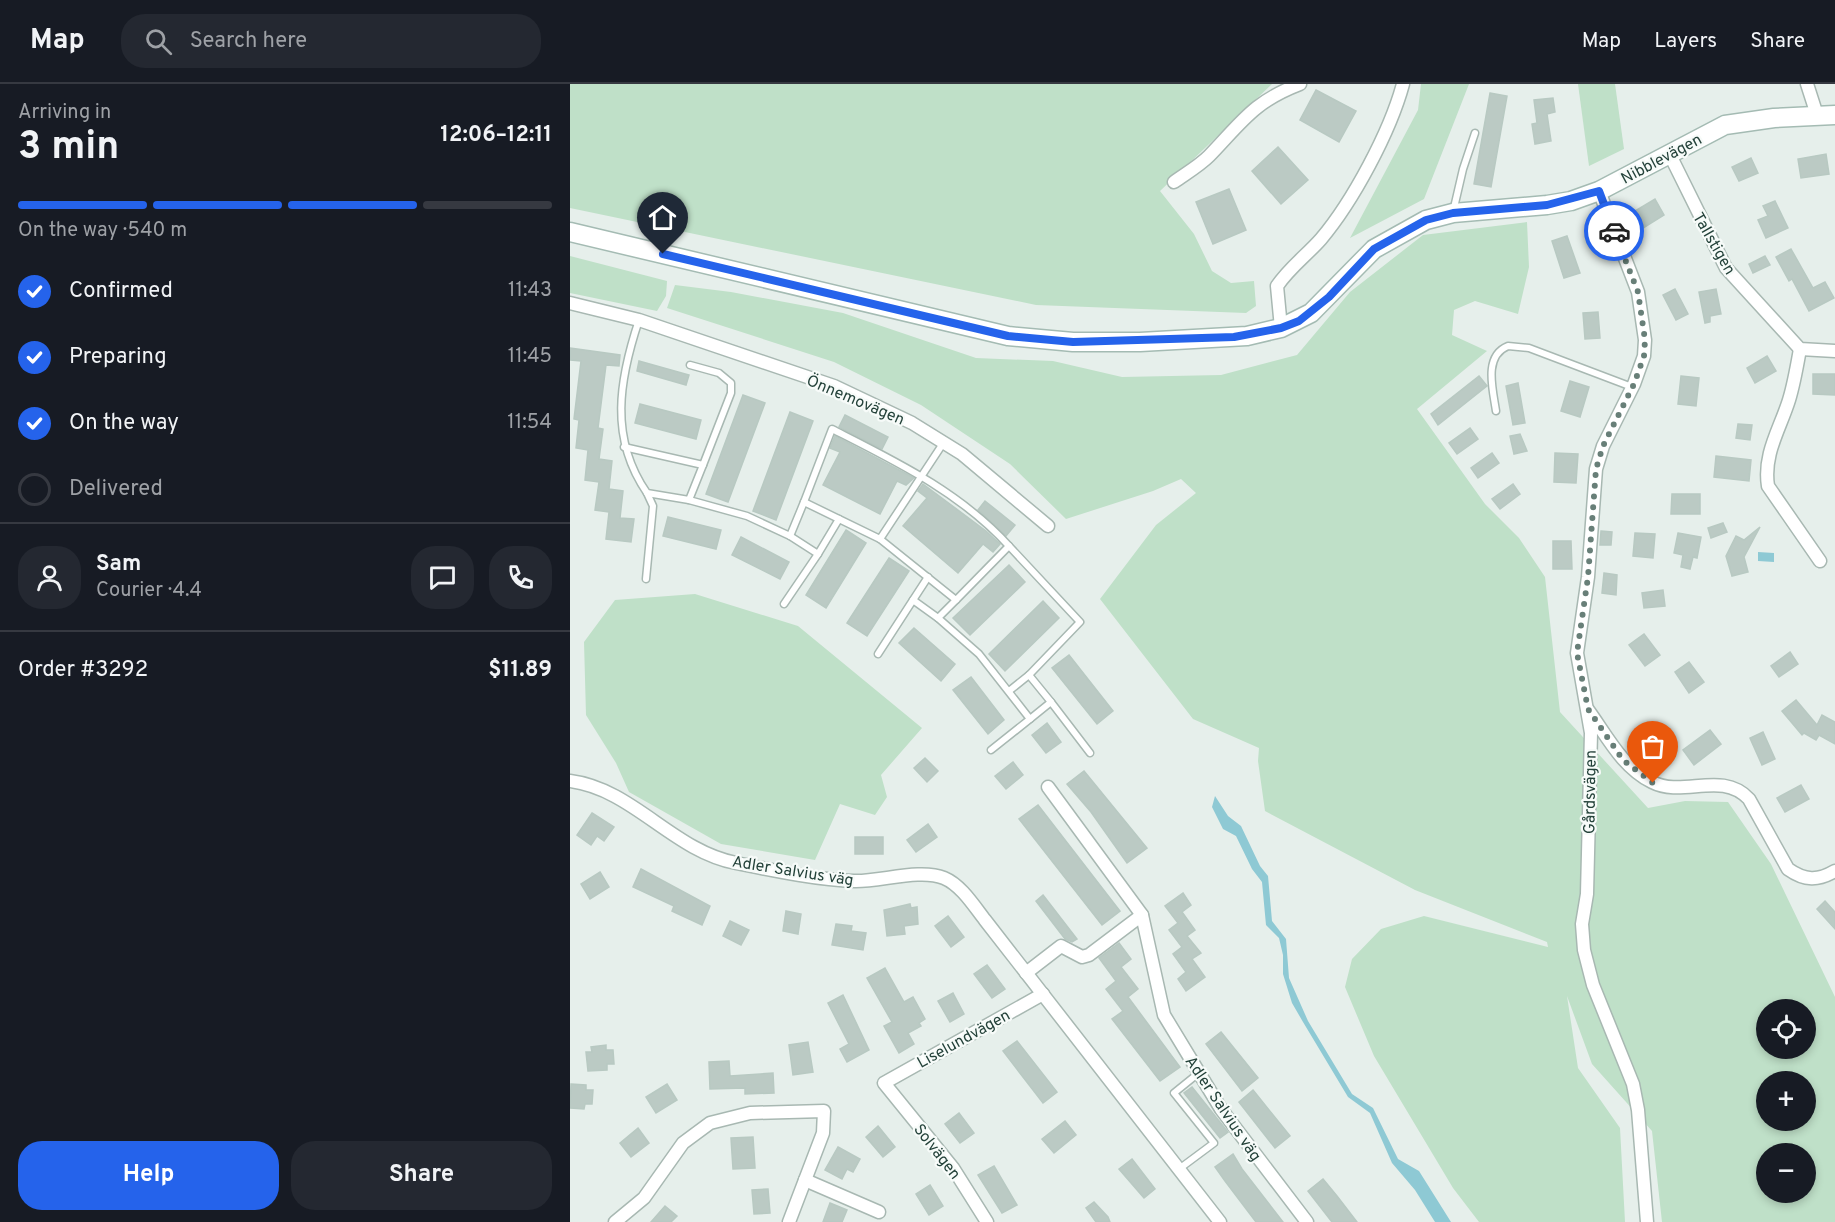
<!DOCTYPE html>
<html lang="en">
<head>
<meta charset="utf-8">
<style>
  body { margin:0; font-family:Overpass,sans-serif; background:#242831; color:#f1f3f6; height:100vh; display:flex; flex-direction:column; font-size:22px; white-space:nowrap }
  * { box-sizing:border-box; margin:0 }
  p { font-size:20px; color:#9ea1a6 }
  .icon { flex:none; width:33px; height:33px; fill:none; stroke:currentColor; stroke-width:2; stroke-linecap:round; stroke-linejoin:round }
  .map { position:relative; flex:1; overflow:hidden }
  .details { display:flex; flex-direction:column; background:#171b24; width:570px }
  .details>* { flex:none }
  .buttons { position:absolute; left:1186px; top:915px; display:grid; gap:12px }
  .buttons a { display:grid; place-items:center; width:60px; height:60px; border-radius:50%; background:#171b24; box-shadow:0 3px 9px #0003; font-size:30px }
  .pin { position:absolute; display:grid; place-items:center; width:51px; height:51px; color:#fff; margin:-62px -26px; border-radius:50% 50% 50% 0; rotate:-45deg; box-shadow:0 0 6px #0007 }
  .pin .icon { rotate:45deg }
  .courier { position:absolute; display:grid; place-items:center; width:60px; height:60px; margin:-30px; border:4px solid #2563eb; border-radius:50%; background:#fff; color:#222; box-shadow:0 2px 8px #0007 }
  .head em { font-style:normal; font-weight:700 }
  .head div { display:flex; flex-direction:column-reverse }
  .head { display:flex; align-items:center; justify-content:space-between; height:102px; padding:0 18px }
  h1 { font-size:39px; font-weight:700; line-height:45px }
  .bar { display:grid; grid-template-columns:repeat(4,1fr); gap:9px 6px; align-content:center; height:72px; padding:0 18px }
  .bar i { height:8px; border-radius:4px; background:#363941 }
  .bar .on { background:#2563eb }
  .bar p { grid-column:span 4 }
  .line { display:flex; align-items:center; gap:15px; padding:0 18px; border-top:2px solid #363941 }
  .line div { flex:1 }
  .round { display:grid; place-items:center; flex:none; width:63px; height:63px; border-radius:24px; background:#242831 }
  ol { padding:0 18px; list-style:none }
  li { display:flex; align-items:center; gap:18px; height:66px }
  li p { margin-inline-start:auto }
  li .icon { padding:6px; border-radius:50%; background:#2563eb; color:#fff; stroke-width:4 }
  li:last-child { color:#9ea1a6 }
  li i { width:33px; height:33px; border:3px solid #363941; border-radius:50% }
  .primary-button { display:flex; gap:12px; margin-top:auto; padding:12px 18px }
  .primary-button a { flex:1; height:69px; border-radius:24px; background:#2563eb; color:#fff; font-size:24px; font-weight:700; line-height:69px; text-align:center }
  .primary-button a+a { background:#242831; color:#f1f3f6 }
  header { display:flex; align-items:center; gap:36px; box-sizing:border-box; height:84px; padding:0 30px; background:#171b24; border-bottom:2px solid #363941 }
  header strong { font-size:28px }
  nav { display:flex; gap:33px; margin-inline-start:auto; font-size:21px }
  .search { width:420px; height:54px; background:#242831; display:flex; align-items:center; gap:15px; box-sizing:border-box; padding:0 21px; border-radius:24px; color:#9ea1a6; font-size:22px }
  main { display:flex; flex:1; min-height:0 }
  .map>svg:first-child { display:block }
</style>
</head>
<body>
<header>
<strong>Map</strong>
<div class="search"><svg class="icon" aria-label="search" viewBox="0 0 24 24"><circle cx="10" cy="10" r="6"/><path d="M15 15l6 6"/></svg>Search here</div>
<nav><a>Map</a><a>Layers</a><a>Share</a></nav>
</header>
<main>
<section class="details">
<div class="head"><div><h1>3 min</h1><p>Arriving in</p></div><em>12:06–12:11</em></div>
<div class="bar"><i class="on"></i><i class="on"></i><i class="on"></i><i></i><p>On the way · 540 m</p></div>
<ol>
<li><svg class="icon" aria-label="check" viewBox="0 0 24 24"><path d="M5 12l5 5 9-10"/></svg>Confirmed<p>11:43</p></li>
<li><svg class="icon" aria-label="check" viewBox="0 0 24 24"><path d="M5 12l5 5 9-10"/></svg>Preparing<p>11:45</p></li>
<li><svg class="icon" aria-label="check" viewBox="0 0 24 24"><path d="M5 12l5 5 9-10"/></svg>On the way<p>11:54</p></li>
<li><i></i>Delivered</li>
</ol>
<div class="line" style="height:108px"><a class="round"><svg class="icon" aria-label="person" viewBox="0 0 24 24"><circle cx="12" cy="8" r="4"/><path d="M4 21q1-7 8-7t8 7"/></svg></a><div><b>Sam</b><p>Courier · 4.4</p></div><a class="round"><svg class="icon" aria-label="chat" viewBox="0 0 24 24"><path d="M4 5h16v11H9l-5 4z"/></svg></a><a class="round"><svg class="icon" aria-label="phone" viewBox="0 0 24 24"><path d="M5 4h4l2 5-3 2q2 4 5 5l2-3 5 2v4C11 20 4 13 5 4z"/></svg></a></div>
<div class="line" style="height:78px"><div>Order #3292</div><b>$11.89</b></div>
<div class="primary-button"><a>Help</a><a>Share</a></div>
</section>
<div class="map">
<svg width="1265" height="1138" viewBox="0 0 1265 1138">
  <rect width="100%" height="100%" fill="#e6efeb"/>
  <g fill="#bfe0c8" fill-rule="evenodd">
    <polygon points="0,0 702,0 590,107 624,150 642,187 661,199 684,197 686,222 676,229 466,221 0,124"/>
    <polygon points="851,0 899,0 854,115 780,154 848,26"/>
    <polygon points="1008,0 1045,0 1054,65 1019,82"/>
    <path d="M957,138L959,183L948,230L905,217L884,226L882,251L917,267L847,325L915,420L949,454L975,493L990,628L1078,724L1115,717L1158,718L1201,780L1265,913V1138H1092L1082,1047L1022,980L997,912L1008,984L1050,1044L1055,1138H909L883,1104L804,972L775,903L782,875L811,845L854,832L978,863L977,858L845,806L695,727L688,677L689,664L623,635L530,515L586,441L626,409L611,395L583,407L496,435L440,380L351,321L264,278L97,224L105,201L161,208L273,229L406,274L483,277L552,293L651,291L727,271L780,208L853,151ZM1197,926H1236V964H1197ZM1197,998H1236V1036H1197ZM1197,1070H1236V1108H1197Z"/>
    <polygon points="0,172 97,197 96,212 87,227 0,209"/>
    <polygon points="125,510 228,542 352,644 311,691 317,713 305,731 270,720 245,776 151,760 59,708 46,679 16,631 14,558 45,516"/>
  </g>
  <g fill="#8ec9d4">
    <polygon points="1188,468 1204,469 1204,478 1188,477"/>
    <polygon points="645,712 658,732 671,742 690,782 698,792 702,837 716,855 719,894 738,937 782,1010 803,1024 828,1075 849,1087 881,1138 865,1138 845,1106 822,1079 800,1029 778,1013 733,938 722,919 713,890 713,871 709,854 696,841 692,798 682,785 666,752 653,745 642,723"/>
  </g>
  <g fill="#bbcac4" stroke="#b8c9c2" stroke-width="1.5">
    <polygon points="746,6 786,27 769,58 730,36"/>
    <polygon points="920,9 937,12 921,103 904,100"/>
    <polygon points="983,14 985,28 977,30 981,57 965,60 962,40 967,39 964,16"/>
    <polygon points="708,63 738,96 711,120 682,87"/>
    <polygon points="1256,70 1259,90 1231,94 1228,75"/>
    <polygon points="1181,74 1188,89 1169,97 1162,83"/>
    <polygon points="659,105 676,146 643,160 626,118"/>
    <polygon points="1085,115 1094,131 1070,146 1060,130"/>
    <polygon points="1205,117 1218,144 1196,154 1188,136 1198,132 1193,122"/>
    <polygon points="997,152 1010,189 994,194 982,157"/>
    <polygon points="1221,165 1243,204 1255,198 1264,214 1239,227 1222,195 1219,197 1206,173"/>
    <polygon points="1195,172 1200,181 1183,189 1179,180"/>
    <polygon points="1105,205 1118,230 1106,236 1093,211"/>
    <polygon points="1146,205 1151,230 1140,232 1140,238 1135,239 1129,208"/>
    <polygon points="1028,228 1030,254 1015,255 1013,229"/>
    <polygon points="0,264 50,271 49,282 36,281 28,344 33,345 29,375 42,377 39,405 53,407 50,434 64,435 61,458 36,455 39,428 25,426 29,398 15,396 18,366 6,364 9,336 4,335 11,277 0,276"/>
    <polygon points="1197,272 1206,287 1185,299 1177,284"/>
    <polygon points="69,277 119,291 116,301 67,287"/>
    <polygon points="1243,290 1265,290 1265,311 1243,310"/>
    <polygon points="909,292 917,302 868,341 861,330"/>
    <polygon points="1111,292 1129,294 1126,322 1108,320"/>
    <polygon points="1000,297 1019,303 1010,333 991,327"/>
    <polygon points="948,299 955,339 943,341 936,302"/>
    <polygon points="173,311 195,319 158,418 136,410"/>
    <polygon points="70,320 131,336 126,355 65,339"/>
    <polygon points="220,328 243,337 206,436 183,427"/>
    <polygon points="275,331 318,353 312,365 269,343"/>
    <polygon points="1168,340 1182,341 1180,356 1166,354"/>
    <polygon points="900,344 908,355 887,370 879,359"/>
    <polygon points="950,350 957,367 944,370 940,352"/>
    <polygon points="265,352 344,394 336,401 327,397 310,430 253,401 270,368 260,364"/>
    <polygon points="922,369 929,379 908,394 901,384"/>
    <polygon points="985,369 1008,370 1006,399 984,398"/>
    <polygon points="1146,372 1181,376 1179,397 1144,393"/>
    <polygon points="353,400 416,447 430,460 423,468 413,460 388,489 333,442 357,414 348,407"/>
    <polygon points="943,400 950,410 930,425 922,415"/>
    <polygon points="1102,410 1130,410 1130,430 1101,430"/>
    <polygon points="415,417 445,441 436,452 408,426"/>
    <polygon points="98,433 151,446 146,465 93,452"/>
    <polygon points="1153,439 1157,448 1141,454 1138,444"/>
    <polygon points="1190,443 1174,473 1178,488 1162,492 1156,472 1166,452 1174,456"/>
    <polygon points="276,446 296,459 256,524 236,511"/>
    <polygon points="1031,447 1042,448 1041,461 1030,461"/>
    <polygon points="1065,449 1085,450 1083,474 1063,472"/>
    <polygon points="1108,449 1131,453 1127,474 1123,473 1120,485 1111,483 1113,471 1104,469"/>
    <polygon points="171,453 219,478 210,495 162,471"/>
    <polygon points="983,457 1001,457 1002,485 983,485"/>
    <polygon points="319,474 339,487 297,552 277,539"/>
    <polygon points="439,481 455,498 400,551 383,534"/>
    <polygon points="1034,489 1047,491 1046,511 1032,509"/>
    <polygon points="1093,506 1095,522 1074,524 1072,509"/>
    <polygon points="473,517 489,534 435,587 419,570"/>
    <polygon points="344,544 385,580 371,597 329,559"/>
    <polygon points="1074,550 1090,571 1075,582 1059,561"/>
    <polygon points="1220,568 1228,580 1209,593 1201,582"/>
    <polygon points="499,571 543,627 527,640 482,584"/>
    <polygon points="1119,578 1134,598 1119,609 1105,588"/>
    <polygon points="401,593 434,636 418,650 383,606"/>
    <polygon points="1226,616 1247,641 1252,631 1265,638 1265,660 1249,651 1246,656 1234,649 1232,651 1212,627"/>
    <polygon points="477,639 491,658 476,669 462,651"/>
    <polygon points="1140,646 1151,660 1124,681 1113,666"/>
    <polygon points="1193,648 1205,675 1192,681 1180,654"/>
    <polygon points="355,674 368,687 357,698 344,684"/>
    <polygon points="443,678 453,691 436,705 425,692"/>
    <polygon points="514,687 577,764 557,779 521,728 497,700"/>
    <polygon points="1231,701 1239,715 1215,728 1207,714"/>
    <polygon points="468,721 550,827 532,841 449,735"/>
    <polygon points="22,729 44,743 34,757 27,752 21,761 7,751"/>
    <polygon points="358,740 367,753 346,768 337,756"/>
    <rect x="285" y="753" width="28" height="17"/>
    <polygon points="71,785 140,822 132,841 102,827 104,822 63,803"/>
    <polygon points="30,788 39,803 20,815 11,800"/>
    <polygon points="613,809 621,821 612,828 625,846 617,852 631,869 622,875 635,893 616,907 608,895 616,888 603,870 612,863 599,846 608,839 595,822"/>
    <polygon points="473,811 507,855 502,858 495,855 466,817"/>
    <polygon points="1255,817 1265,828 1265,845 1247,825"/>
    <polygon points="340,820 341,824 347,823 348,840 334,842 335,850 317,852 314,826"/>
    <polygon points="216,827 231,830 228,850 213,847"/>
    <polygon points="378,832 394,853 381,863 365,842"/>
    <polygon points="160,837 179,846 171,861 153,852"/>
    <polygon points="266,840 282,842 281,847 296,849 293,866 262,861"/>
    <polygon points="549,859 561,875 551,883 568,905 558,913 610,983 590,997 542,935 553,927 536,905 546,897 529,874"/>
    <polygon points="417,881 435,905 422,914 404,890"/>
    <polygon points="315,884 334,918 343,913 355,935 349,939 351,942 338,949 344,960 329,969 314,942 322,938 297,894"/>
    <polygon points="383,909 394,930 380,938 368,917"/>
    <polygon points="273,911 299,966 277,978 270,965 279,960 258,919"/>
    <polygon points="651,948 688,994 672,1007 636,960"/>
    <polygon points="447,957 487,1008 473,1019 433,967"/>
    <polygon points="238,958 243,988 223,991 219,961"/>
    <polygon points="36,961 36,966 43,966 44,980 37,980 37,986 18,987 16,968 22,968 21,963"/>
    <polygon points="159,977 160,992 203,989 204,1009 175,1010 175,1004 140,1005 139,978"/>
    <polygon points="1,1000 16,1001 16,1006 23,1006 22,1020 15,1020 14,1025 0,1024"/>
    <polygon points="97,1000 107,1016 86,1029 76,1013"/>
    <polygon points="622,1003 658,1048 650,1054 614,1009"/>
    <polygon points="683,1006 720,1052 705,1064 669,1018"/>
    <polygon points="389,1029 404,1049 390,1059 375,1040"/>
    <polygon points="495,1037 506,1051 484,1069 472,1055"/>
    <polygon points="308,1042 325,1063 313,1073 296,1053"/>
    <polygon points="68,1044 79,1059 61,1073 50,1059"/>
    <polygon points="183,1053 185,1084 163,1085 161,1054"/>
    <polygon points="268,1063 290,1075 283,1088 277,1085 272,1095 255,1086"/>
    <polygon points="663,1070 672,1085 713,1138 686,1138 655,1097 645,1083"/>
    <polygon points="562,1075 585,1105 574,1114 549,1085"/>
    <polygon points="424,1082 447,1121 432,1129 408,1091"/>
    <polygon points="753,1095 767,1112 787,1138 762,1138 738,1107"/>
    <polygon points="360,1101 373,1122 359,1131 346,1110"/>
    <polygon points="198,1105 200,1129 184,1130 182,1106"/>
    <polygon points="524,1118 538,1133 540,1138 526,1138 516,1124"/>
    <polygon points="260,1119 277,1126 272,1138 253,1138"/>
    <polygon points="95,1122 107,1132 101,1138 81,1138"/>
  </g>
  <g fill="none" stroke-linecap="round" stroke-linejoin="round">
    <g stroke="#a8b8b2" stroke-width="9">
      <g id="lane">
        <polyline points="883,128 893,85 905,49"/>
        <path d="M69,236C49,296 39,354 77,409L119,416"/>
        <polyline points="120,281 149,289 161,299 161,309 133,381"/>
        <path d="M926,327C923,306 913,272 938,262L959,264L1062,303"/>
        <polyline points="54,363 133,381 119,416 177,432 220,452 234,418 310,455 386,516 368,534 409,570 460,635 481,618 520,669"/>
        <path d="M234,418L262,345C325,377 390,408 439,462"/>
        <polyline points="220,452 248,470 269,435"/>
        <polyline points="310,455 374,358"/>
        <polyline points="358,493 343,516 368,534"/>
        <polyline points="76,495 83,422 77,409"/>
        <polyline points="386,516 439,462 510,538 459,591"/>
        <polyline points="214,520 248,470"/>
        <polyline points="308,570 343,516"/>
        <polyline points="439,607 459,591 481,618"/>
        <polyline points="421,666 460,635"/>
        <polyline points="609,1085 644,1059 604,1009 630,988"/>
      </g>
    </g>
    <g stroke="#a8b8b2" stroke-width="15">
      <g id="street">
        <polyline points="1237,0 1247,31"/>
        <polyline points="1099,69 1156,184 1230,265 1265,267"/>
        <path d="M604,98C615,90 629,82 639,72C672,38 683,18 730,0"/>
        <polyline points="1029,107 1068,208 1075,256 1074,272 1064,300 1033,362 1026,385 1018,493 1007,569 1021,649 1017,810 1012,840 1014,866 1023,901 1063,1000 1068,1026 1077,1138"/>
        <polyline points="0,219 69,236 264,302 342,339 392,370 478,442"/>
        <path d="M711,244L707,202C720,183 737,171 751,155C783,117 820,48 833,0"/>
        <path d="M1230,265C1227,282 1224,300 1219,316C1210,345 1193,370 1198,402L1250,477"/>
        <path d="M1018,626C1037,652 1052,683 1082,698C1113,714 1152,686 1179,715L1218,785C1235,797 1248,797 1265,787"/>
        <path d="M0,697C63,705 103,767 166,779C201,786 249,796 284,797C310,798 350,784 374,794C391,801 404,822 415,836L650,1138"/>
        <polyline points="478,703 572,831"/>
        <polyline points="456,889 491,862 512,873 519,871 572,831 594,931 651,1025 737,1138"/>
        <polyline points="235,1096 309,1128"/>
        <polyline points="45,1138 74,1114 113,1059 140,1039 180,1029 254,1027 253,1049 219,1138"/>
        <polyline points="417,1138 383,1084 314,999 473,910"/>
      </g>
    </g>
    <g stroke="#a4bbb3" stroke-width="21">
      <polyline id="secondary" points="0,148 438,252 503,258 570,258 677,252 711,244 741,229 804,165 856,136 883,129 977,121 1001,117 1029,107 1155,41 1204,34 1265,31"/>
    </g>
    <use href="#lane" stroke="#fff" stroke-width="6"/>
    <use href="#street" stroke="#fff" stroke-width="12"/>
    <use href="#secondary" stroke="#fff" stroke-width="18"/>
  </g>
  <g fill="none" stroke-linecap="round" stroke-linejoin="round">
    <polyline stroke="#687f78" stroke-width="6" stroke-dasharray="0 10.8" points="1044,147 1068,208 1075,256 1074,272 1064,300 1033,362 1026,385 1018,493 1007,569 1018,625 1053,676 1083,699"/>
    <polyline stroke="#2563eb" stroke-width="8" points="93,170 438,252 503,258 664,253 711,244 729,237 759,213 804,165 856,136 883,129 977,121 1029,107 1044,147"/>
  </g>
  <g text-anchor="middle" stroke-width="4.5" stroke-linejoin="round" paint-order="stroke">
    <g font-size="16" fill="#24423a" stroke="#f7fbf9">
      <text transform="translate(1091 74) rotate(-28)" y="6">Nibblevägen</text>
      <text transform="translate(1145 159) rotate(60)" y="6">Tallstigen</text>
      <text transform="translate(286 315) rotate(23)" y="6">Önnemovägen</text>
      <text transform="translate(1019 708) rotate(-89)" y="6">Gårdsvägen</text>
      <text transform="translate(223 786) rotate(9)" y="6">Adler Salvius väg</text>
      <text transform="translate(393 954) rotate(-29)" y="6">Liselundvägen</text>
      <text transform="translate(654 1024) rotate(56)" y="6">Adler Salvius väg</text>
      <text transform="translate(368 1067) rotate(52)" y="6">Solvägen</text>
    </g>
  </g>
</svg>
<div class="buttons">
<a><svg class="icon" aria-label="locate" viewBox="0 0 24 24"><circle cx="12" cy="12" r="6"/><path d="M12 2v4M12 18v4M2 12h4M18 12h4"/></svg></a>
<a>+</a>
<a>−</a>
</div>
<div class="pin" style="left:1083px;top:699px;background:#ea580c"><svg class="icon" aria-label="bag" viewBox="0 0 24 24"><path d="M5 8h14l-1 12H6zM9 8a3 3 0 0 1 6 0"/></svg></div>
<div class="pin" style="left:93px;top:170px;background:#1f2937"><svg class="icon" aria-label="home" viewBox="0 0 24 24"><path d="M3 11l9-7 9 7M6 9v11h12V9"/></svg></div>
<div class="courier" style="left:1044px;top:147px"><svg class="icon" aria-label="car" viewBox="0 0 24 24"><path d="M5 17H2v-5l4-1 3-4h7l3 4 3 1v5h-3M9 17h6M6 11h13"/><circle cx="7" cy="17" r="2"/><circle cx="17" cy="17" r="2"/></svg></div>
</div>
</main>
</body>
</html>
